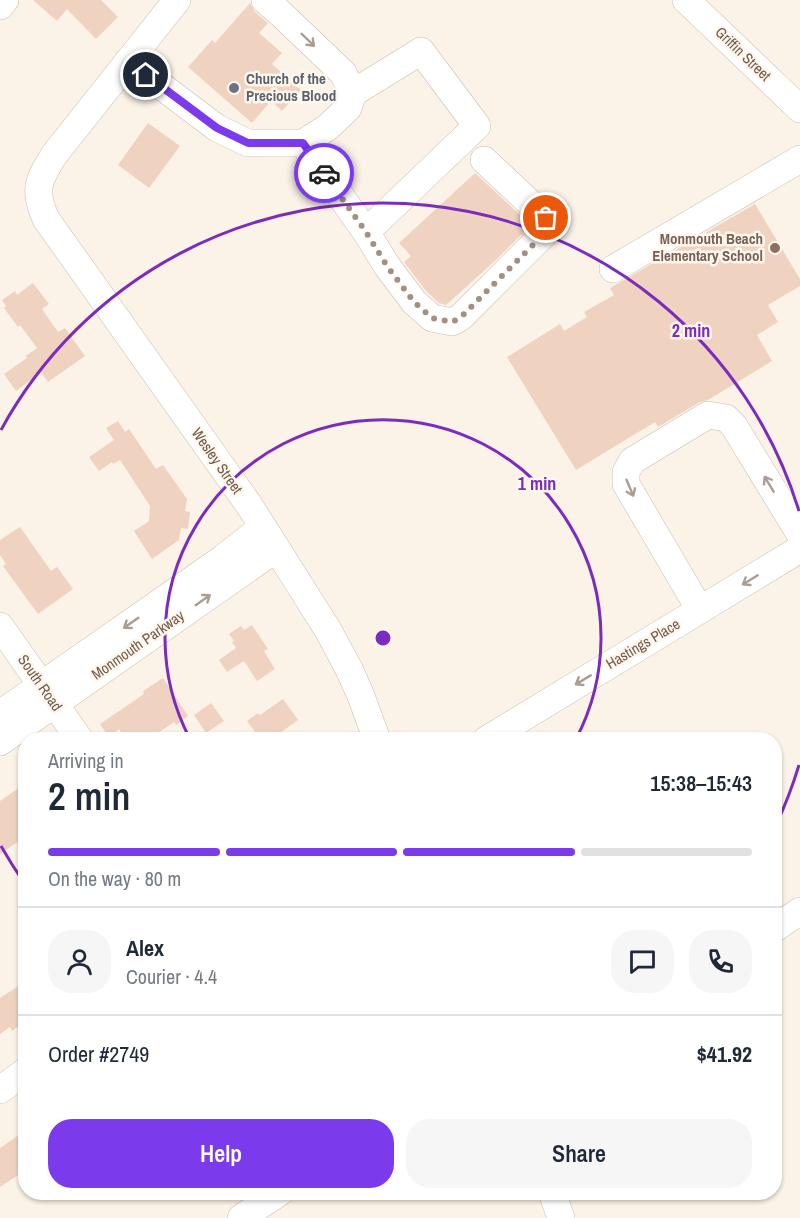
<!DOCTYPE html>
<html lang="en">
<head>
<meta charset="utf-8">
<style>
  body { margin:0; font-family:"Archivo Narrow",sans-serif; background:#f6f6f7; color:#1f2937; height:100vh; display:flex; flex-direction:column; font-size:22px; white-space:nowrap }
  * { box-sizing:border-box; margin:0 }
  p { font-size:20px; color:#747a83 }
  .icon { flex:none; width:33px; height:33px; fill:none; stroke:currentColor; stroke-width:2; stroke-linecap:round; stroke-linejoin:round }
  .map { position:relative; flex:1; overflow:hidden }
  .panel { position:absolute; left:18px; top:732px; width:764px; height:468px; display:flex; flex-direction:column; background:#fff; border-radius:24px; box-shadow:0 2px 4px #0004 }
  .panel>* { flex:none }
  .pin { position:absolute; display:grid; place-items:center; width:51px; height:51px; color:#fff; margin:-26px; border:3px solid #fff; border-radius:50%; box-shadow:0 2px 6px #0007 }
  .courier { position:absolute; display:grid; place-items:center; width:60px; height:60px; margin:-30px; border:4px solid #7c3aed; border-radius:50%; background:#fff; color:#222; box-shadow:0 2px 8px #0007 }
  .overview em { font-style:normal; font-weight:600 }
  .overview div { display:flex; flex-direction:column-reverse }
  .overview { display:flex; align-items:center; justify-content:space-between; height:102px; padding:0 30px }
  h1 { font-size:39px; font-weight:600; line-height:45px }
  .bar { display:grid; grid-template-columns:repeat(4,1fr); gap:9px 6px; align-content:center; height:72px; padding:0 30px }
  .bar i { height:8px; border-radius:4px; background:#e0e1e3 }
  .bar .selected { background:#7c3aed }
  .bar p { grid-column:span 4 }
  .line { display:flex; align-items:center; gap:15px; padding:0 30px; border-top:2px solid #e0e1e3 }
  .line div { flex:1 }
  .round { display:grid; place-items:center; flex:none; width:63px; height:63px; border-radius:24px; background:#f6f6f7 }
  .button { display:flex; gap:12px; margin-top:auto; padding:12px 30px }
  .button a { flex:1; height:69px; border-radius:24px; background:#7c3aed; color:#fff; font-size:24px; font-weight:600; line-height:69px; text-align:center }
  .button a+a { background:#f6f6f7; color:#1f2937 }
  .map>svg:first-child { display:block }
</style>
</head>
<body>
<div class="map">
<svg width="800" height="1218" viewBox="0 0 800 1218">
  <rect width="100%" height="100%" fill="#fbf3e7"/>
  <g fill="#efd3c0">
    <polygon points="33,0 101,0 118,17 96,39 67,9 57,21"/>
    <polygon points="250,3 255,12 268,23 259,33 282,53 272,64 301,90 282,111 271,101 252,123 188,67 212,40 215,43"/>
    <polygon points="148,123 180,146 149,188 118,165"/>
    <polygon points="475,173 531,225 496,260 446,305 439,303 426,291 404,262 411,256 399,243"/>
    <polygon points="755,204 800,279 800,286 768,305 778,322 757,335 772,361 708,400 700,402 658,427 655,422 576,470 507,357 560,324 564,331 587,317 584,312 614,295 610,288"/>
    <polygon points="33,283 49,304 42,309 58,332 65,328 85,356 48,382 41,372 16,391 4,374 27,358 26,356 37,348 20,325 18,327 4,308 6,306 2,300 15,291 17,295"/>
    <polygon points="118,421 125,432 129,429 156,469 163,465 187,499 185,511 190,512 188,529 181,528 179,540 152,559 134,531 149,521 150,506 120,460 113,464 112,462 99,471 89,457 114,440 106,428"/>
    <polygon points="20,527 51,571 57,567 73,589 38,614 3,566 6,564 0,555 0,540"/>
    <polygon points="252,625 268,649 264,651 275,669 257,681 244,661 227,672 219,660 236,648 232,642 234,641 229,634 241,626 244,630"/>
    <polygon points="163,678 188,716 176,725 174,722 148,740 126,740 119,729 109,737 100,724 144,694 143,691"/>
    <polygon points="283,699 298,720 270,740 261,740 247,721 258,713 260,715"/>
    <polygon points="211,703 224,721 206,733 194,715"/>
    <polygon points="26,783 26,836 0,854 0,801"/>
    <polygon points="26,981 26,1021 12,1031 10,1027 0,1034 0,998"/>
    <polygon points="19,1135 26,1144 26,1170 0,1187 0,1148"/>
  </g>
  <g fill="none" stroke-linecap="round" stroke-linejoin="round">
    <g stroke="#ccbbae" stroke-width="28">
      <g id="minor">
        <path d="M177,0L54,155C38,181 33,190 46,219L249,505L328,630L349,669L361,696L377,740"/>
        <polyline points="265,0 279,12 343,73 353,93"/>
        <polyline points="686,0 800,109"/>
        <polyline points="0,6 5,0"/>
        <polyline points="128,61 217,128 248,143 303,143 328,127 348,108 353,93 421,51 477,126 366,232 303,143"/>
        <polyline points="366,232 387,266 414,302 432,318 452,322 461,317 544,234 547,228 546,218 484,160"/>
        <polyline points="613,269 800,159"/>
        <polyline points="700,610 626,484 626,472 632,461 708,415 726,418 734,426 800,534"/>
        <polyline points="0,626 80,740"/>
        <polyline points="0,714 222,559 263,527"/>
        <polyline points="486,740 800,549"/>
        <polyline points="0,742 276,549"/>
        <polyline points="774,929 800,911"/>
        <polyline points="0,1090 26,1071"/>
        <polyline points="552,1192 561,1218"/>
        <polyline points="241,1218 280,1192"/>
      </g>
    </g>
    <use href="#minor" stroke="#fff" stroke-width="27"/>
  </g>
  <defs><path id="oneway-shaft" d="M-6 0H5M1.5-3L5.5 0L1.5 3" fill="none" stroke-width="1.6" stroke-linecap="round" stroke-linejoin="round" transform="scale(1.5)"/></defs>
  <g stroke="#ab9d94">
    <use href="#oneway-shaft" transform="translate(308 40) rotate(44)"/>
    <use href="#oneway-shaft" transform="translate(769 484) rotate(-121)"/>
    <use href="#oneway-shaft" transform="translate(630 488) rotate(67)"/>
    <use href="#oneway-shaft" transform="translate(750 580) rotate(148)"/>
    <use href="#oneway-shaft" transform="translate(203 600) rotate(-35)"/>
    <use href="#oneway-shaft" transform="translate(131 623) rotate(145)"/>
    <use href="#oneway-shaft" transform="translate(583 680) rotate(149)"/>
  </g>
  <g fill="none" stroke-linecap="round" stroke-linejoin="round">
    <polyline stroke="#a39083" stroke-width="6" stroke-dasharray="0 10.8" points="324,173 366,232 387,266 414,302 432,318 452,322 461,317 544,234 547,228 546,218"/>
    <polyline stroke="#7c3aed" stroke-width="8" points="146,75 217,128 248,143 303,143 324,173"/>
  </g>
  <g fill="none" stroke="#7b2cbf" stroke-width="3">
    <path d="M190 739A218 218 0 1 1 576 739"/>
    <path d="M799 765A435 435 0 0 1 776 825M25 884A435 435 0 0 1 1 846M1 430A435 435 0 0 1 799 511"/>
  </g>
  <circle fill="#6b7280" stroke="#fef7ed" stroke-width="2" cx="234" cy="88" r="6"/>
  <circle fill="#8d6e63" stroke="#fef7ed" stroke-width="2" cx="775" cy="248" r="6"/>
  <g text-anchor="middle" stroke-width="5" stroke-linejoin="round" paint-order="stroke">
    <g font-size="15" fill="#735b4d" stroke="#fef7ed">
      <text transform="translate(743 54) rotate(44)" y="5">Griffin Street</text>
      <text transform="translate(217 461) rotate(55)" y="5">Wesley Street</text>
      <text transform="translate(643 644) rotate(-31)" y="5">Hastings Place</text>
      <text transform="translate(138 645) rotate(-35)" y="5">Monmouth Parkway</text>
      <text transform="translate(40 683) rotate(55)" y="5">South Road</text>
    </g>
    <g font-size="15" font-weight="bold" fill="#5b616d" stroke="#fef7ed" text-anchor="start">
      <text x="246" y="84">Church of the<tspan x="246" dy="17">Precious Blood</tspan></text>
    </g>
    <g font-size="15" font-weight="bold" fill="#785e54" stroke="#fef7ed" text-anchor="end">
      <text x="763" y="244">Monmouth Beach<tspan x="763" dy="17">Elementary School</tspan></text>
    </g>
  </g>
  <circle cx="383" cy="638" r="9" fill="#7b2cbf" stroke="#fef7ed" stroke-width="3"/>
  <g font-size="18" text-anchor="middle" font-weight="bold" fill="#7b2cbf" stroke="#fef7ed" stroke-width="5" stroke-linejoin="round" paint-order="stroke">
    <text x="691" y="337">2 min</text>
    <text x="537" y="490">1 min</text>
  </g>
</svg>
<div class="pin" style="left:546px;top:218px;background:#ea580c"><svg class="icon" aria-label="bag" viewBox="0 0 24 24"><path d="M5 8h14l-1 12H6zM9 8a3 3 0 0 1 6 0"/></svg></div>
<div class="pin" style="left:146px;top:75px;background:#1f2937"><svg class="icon" aria-label="home" viewBox="0 0 24 24"><path d="M3 11l9-7 9 7M6 9v11h12V9"/></svg></div>
<div class="courier" style="left:324px;top:173px"><svg class="icon" aria-label="car" viewBox="0 0 24 24"><path d="M5 17H2v-5l4-1 3-4h7l3 4 3 1v5h-3M9 17h6M6 11h13"/><circle cx="7" cy="17" r="2"/><circle cx="17" cy="17" r="2"/></svg></div>
<section class="panel">
<div class="overview"><div><h1>2 min</h1><p>Arriving in</p></div><em>15:38–15:43</em></div>
<div class="bar"><i class="selected"></i><i class="selected"></i><i class="selected"></i><i></i><p>On the way · 80 m</p></div>
<div class="line" style="height:108px"><a class="round"><svg class="icon" aria-label="person" viewBox="0 0 24 24"><circle cx="12" cy="8" r="4"/><path d="M4 21q1-7 8-7t8 7"/></svg></a><div><b>Alex</b><p>Courier · 4.4</p></div><a class="round"><svg class="icon" aria-label="chat" viewBox="0 0 24 24"><path d="M4 5h16v11H9l-5 4z"/></svg></a><a class="round"><svg class="icon" aria-label="phone" viewBox="0 0 24 24"><path d="M5 4h4l2 5-3 2q2 4 5 5l2-3 5 2v4C11 20 4 13 5 4z"/></svg></a></div>
<div class="line" style="height:78px"><div>Order #2749</div><b>$41.92</b></div>
<div class="button"><a>Help</a><a>Share</a></div>
</section>
</div>
</body>
</html>
